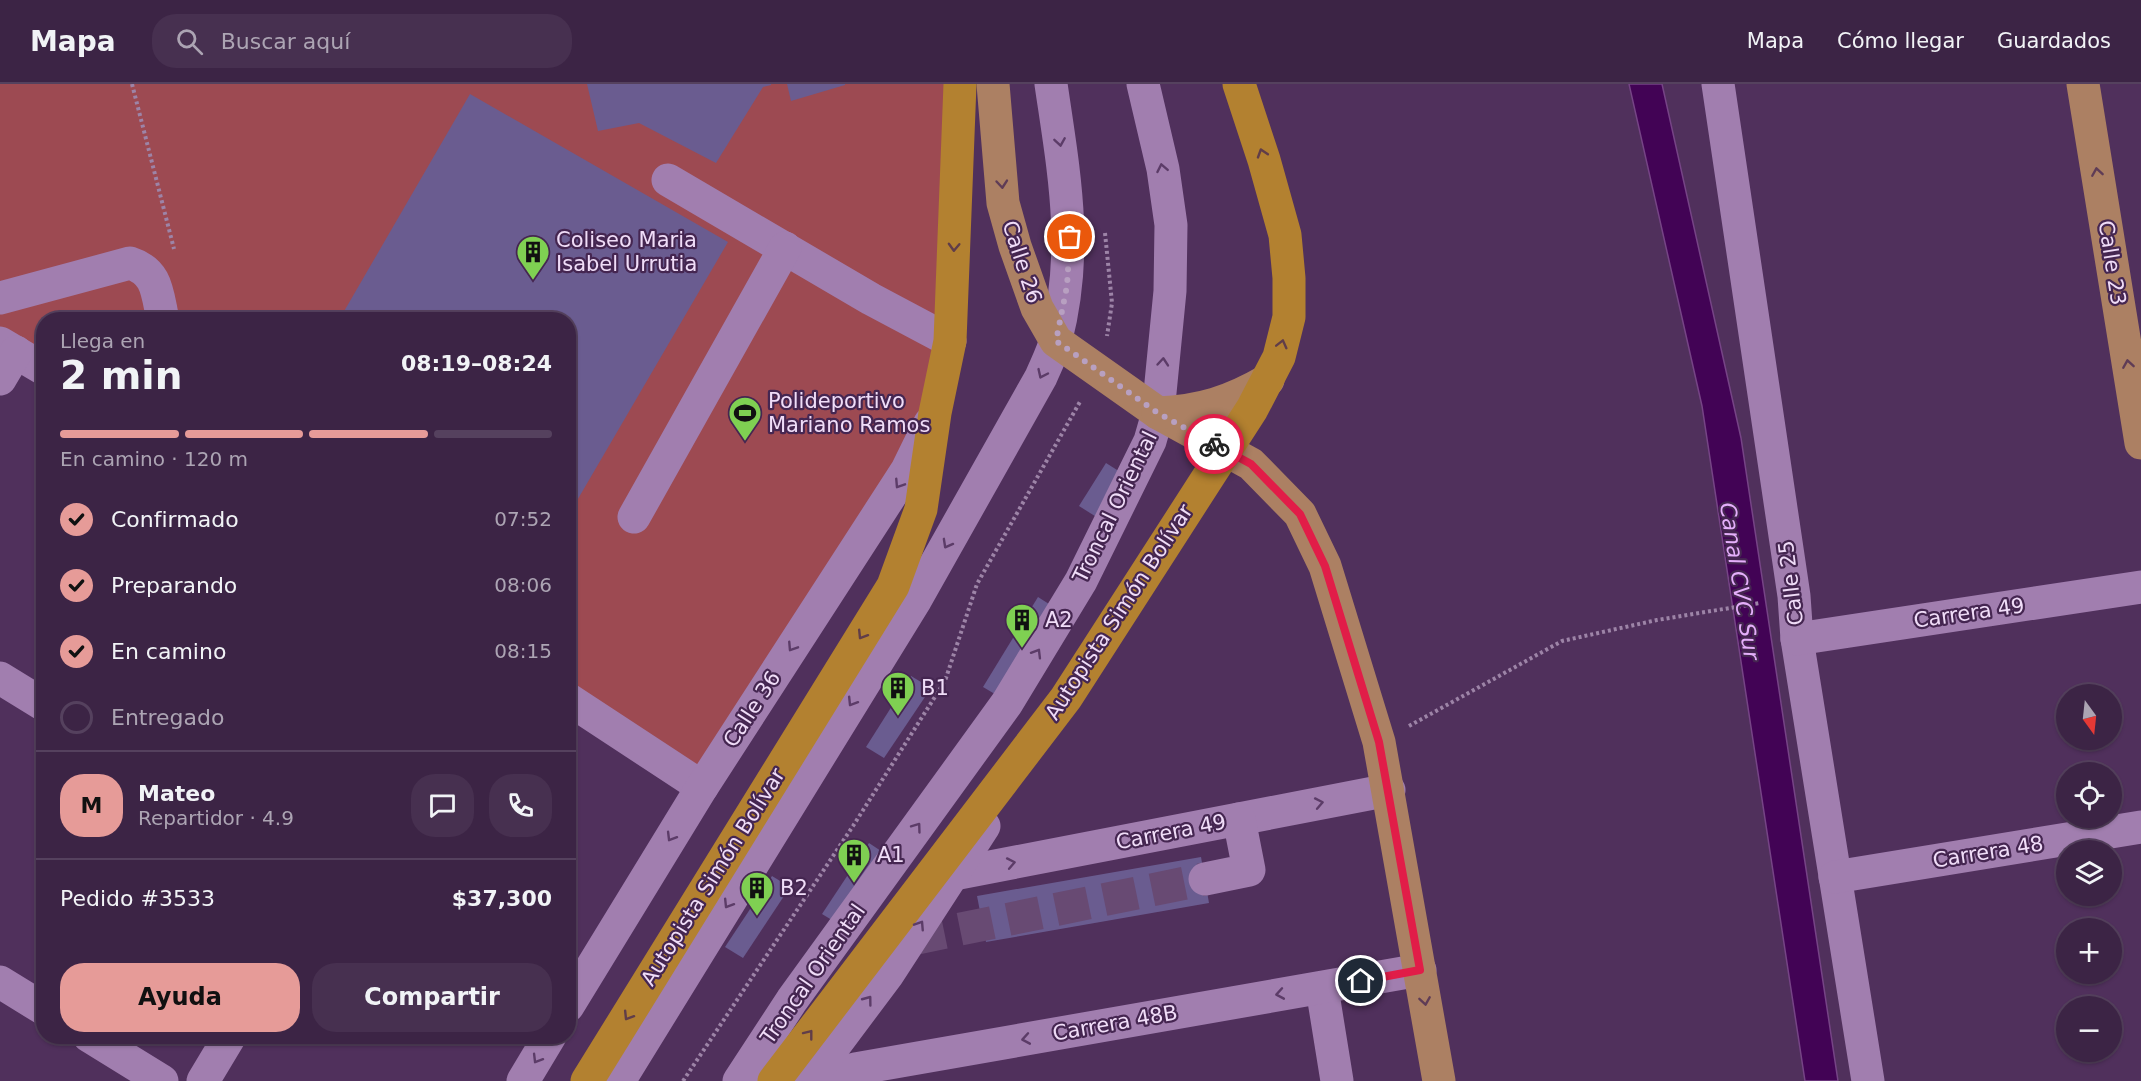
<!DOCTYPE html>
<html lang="es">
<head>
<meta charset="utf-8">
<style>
  body { margin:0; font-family:"DejaVu Sans",sans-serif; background:#473050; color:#f1f3f6; height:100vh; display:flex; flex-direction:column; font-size:22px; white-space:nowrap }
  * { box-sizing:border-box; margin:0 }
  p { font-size:20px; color:#aca4b3 }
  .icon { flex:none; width:33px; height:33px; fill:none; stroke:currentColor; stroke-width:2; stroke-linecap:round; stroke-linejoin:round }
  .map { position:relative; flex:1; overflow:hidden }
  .side { position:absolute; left:36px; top:228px; width:540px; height:732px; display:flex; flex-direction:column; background:#3c2445; border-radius:24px; box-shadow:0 2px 4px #0004,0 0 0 2px #55415e }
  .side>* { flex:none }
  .needle { width:39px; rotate:165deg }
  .tools { position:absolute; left:2056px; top:600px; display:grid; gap:12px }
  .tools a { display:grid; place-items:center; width:66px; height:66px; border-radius:50%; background:#3c2445; box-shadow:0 2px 4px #0004,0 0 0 2px #55415e; font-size:30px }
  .pin { position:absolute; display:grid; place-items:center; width:51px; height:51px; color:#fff; margin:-26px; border:3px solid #fff; border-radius:50%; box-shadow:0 2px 6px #0007 }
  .courier { position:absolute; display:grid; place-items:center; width:60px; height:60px; margin:-30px; border:4px solid #e11d48; border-radius:50%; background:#fff; color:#222; box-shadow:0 2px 8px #0007 }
  .summary em { font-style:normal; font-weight:700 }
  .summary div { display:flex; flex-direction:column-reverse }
  .summary { display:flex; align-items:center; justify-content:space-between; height:102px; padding:0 24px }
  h1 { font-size:39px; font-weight:700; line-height:45px }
  .bar { display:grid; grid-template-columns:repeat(4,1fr); gap:9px 6px; align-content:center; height:72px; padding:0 24px }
  .bar i { height:8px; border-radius:4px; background:#55415e }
  .bar .active { background:#e69b98 }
  .bar p { grid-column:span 4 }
  .line { display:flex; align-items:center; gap:15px; padding:0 24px; border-top:2px solid #55415e }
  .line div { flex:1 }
  .round { display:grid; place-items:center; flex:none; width:63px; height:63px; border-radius:24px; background:#473050 }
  ol { padding:0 24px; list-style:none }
  li { display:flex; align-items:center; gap:18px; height:66px }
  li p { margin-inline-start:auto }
  li .icon { padding:6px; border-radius:50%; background:#e69b98; color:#111; stroke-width:4 }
  li:last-child { color:#aca4b3 }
  li i { width:33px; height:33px; border:3px solid #55415e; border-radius:50% }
  .primary-button { display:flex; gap:12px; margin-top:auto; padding:12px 24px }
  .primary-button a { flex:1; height:69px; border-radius:24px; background:#e69b98; color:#111; font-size:24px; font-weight:700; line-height:69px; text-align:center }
  .primary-button a+a { background:#473050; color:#f1f3f6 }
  header { display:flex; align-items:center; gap:36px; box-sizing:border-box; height:84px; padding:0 30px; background:#3c2445; border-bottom:2px solid #55415e }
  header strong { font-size:28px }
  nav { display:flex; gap:33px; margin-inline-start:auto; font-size:21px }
  .search { width:420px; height:54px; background:#473050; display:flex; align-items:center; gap:15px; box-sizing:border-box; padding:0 21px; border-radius:24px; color:#aca4b3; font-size:22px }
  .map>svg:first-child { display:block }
</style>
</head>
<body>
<header>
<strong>Mapa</strong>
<div class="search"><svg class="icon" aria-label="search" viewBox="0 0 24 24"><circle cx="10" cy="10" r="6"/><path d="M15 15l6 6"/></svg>Buscar aquí</div>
<nav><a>Mapa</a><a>Cómo llegar</a><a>Guardados</a></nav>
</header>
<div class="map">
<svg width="2141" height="997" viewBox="0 0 2141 997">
  <rect width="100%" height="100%" fill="#50305c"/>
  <polygon fill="#9d4a52" points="0,0 960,0 935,329 702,703 569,615 568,236 44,236 43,285 0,259"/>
  <polygon fill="#420355" stroke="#764486" stroke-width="1.5" points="1629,0 1662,0 1741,354 1838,997 1805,997 1702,322"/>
  <g fill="#6a5c90">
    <polygon points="587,0 771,0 771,1 763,3 716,79 639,39 598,47"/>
    <polygon points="787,0 845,0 845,1 791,17"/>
    <polygon points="470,10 728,158 568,432 568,236 339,236"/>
    <polygon points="1106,379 1125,391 1098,434 1079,422"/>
    <polygon points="1038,513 1060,527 1005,616 983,603"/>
    <polygon points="911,592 931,604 884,674 866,663"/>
    <polygon points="869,759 887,771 840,841 822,830"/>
    <polygon points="1201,773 1209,819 986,858 977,812"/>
    <polygon points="772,792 790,803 743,874 725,863"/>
  </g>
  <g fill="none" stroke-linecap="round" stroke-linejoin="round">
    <polyline stroke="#684a73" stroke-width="33" stroke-dasharray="33 16" stroke-linecap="butt" points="912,855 1205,795"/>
    <g stroke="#9d84a7" stroke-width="4" stroke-dasharray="3 3" stroke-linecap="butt">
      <polyline points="132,0 174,165"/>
      <polyline points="1105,149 1112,219 1107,252"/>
      <polyline points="1409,642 1562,557 1657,536 1760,519"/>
      <polyline points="683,997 853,742 945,597 977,500 1081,316"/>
    </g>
    <g stroke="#a17eaf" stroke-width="33">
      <polyline points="1718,0 1794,512 1797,555 1868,997"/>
      <polyline points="668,96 871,215 950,257"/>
      <path d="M0,214L130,179C158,188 157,209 163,236"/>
      <polyline points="0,259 44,285"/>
      <polyline points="0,295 16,268"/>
      <polyline points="634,433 785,164"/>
      <polyline points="1797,555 2141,503"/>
      <polyline points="0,594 44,621"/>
      <polyline points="568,615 702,703"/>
      <polyline points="954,790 1389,706"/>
      <polyline points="1835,793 2141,743"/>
      <polyline points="1205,795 1249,786 1239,735"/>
      <polyline points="0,898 44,925"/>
      <polyline points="1322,904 1337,997"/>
      <polyline points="568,922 702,703 907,386 930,339"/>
      <polyline points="89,952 162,997"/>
      <polyline points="809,995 855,985 1420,886"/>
      <polyline points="203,997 230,952"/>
      <polyline points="523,997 550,952"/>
      <path d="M619,997L916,515L1041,293C1046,281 1053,268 1056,255C1079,165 1064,89 1051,0"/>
      <polyline points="739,997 792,916 1007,619 1081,497 1150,357 1158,329 1170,207 1171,141 1163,85 1143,0"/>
      <polyline points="808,997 888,890 984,742"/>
    </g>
    <g stroke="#ac8063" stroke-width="33">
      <polyline points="993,0 1003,119 1015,162 1037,224 1056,257 1158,329 1251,380 1300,430 1325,482 1379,658 1439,997"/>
      <polyline points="2083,0 2141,359"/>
      <path d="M1158,329C1201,327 1230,318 1268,296"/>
    </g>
    <g stroke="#b38130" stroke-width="33">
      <polyline points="587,997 893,502 921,425 935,329 950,257 960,0"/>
      <polyline points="774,997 1066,614 1252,325 1279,273 1289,233 1289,194 1285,151 1264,76 1239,0"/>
    </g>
  </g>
  <defs><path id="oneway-chevron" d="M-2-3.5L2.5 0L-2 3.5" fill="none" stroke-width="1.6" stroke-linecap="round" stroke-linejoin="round" transform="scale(1.5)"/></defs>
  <g stroke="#5c3c68">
    <use href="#oneway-chevron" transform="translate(1060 58) rotate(81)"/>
    <use href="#oneway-chevron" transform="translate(1162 84) rotate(-101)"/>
    <use href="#oneway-chevron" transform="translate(1163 278) rotate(-85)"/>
    <use href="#oneway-chevron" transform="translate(1042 290) rotate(115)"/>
    <use href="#oneway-chevron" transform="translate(899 400) rotate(123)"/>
    <use href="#oneway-chevron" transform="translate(947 460) rotate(119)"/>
    <use href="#oneway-chevron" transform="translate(792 563) rotate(123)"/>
    <use href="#oneway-chevron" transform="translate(1037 569) rotate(-59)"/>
    <use href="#oneway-chevron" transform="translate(852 618) rotate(122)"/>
    <use href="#oneway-chevron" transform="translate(1319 719) rotate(-11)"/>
    <use href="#oneway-chevron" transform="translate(917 743) rotate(-54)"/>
    <use href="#oneway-chevron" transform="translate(671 753) rotate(121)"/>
    <use href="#oneway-chevron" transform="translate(1011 779) rotate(-11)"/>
    <use href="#oneway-chevron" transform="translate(728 820) rotate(122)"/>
    <use href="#oneway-chevron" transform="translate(920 841) rotate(-57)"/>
    <use href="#oneway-chevron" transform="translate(1280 910) rotate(170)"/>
    <use href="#oneway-chevron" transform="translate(868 916) rotate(-53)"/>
    <use href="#oneway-chevron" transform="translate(1026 955) rotate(170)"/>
    <use href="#oneway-chevron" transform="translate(537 975) rotate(121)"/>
  </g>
  <g stroke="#603d49">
    <use href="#oneway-chevron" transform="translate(1262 69) rotate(-108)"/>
    <use href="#oneway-chevron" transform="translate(954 163) rotate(92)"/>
    <use href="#oneway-chevron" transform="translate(1282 260) rotate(-76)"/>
    <use href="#oneway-chevron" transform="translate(862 551) rotate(122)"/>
    <use href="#oneway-chevron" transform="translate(628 932) rotate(122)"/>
    <use href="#oneway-chevron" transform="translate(809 950) rotate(-52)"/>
  </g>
  <g stroke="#5f3c56">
    <use href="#oneway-chevron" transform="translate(2097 88) rotate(-99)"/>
    <use href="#oneway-chevron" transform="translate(1002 100) rotate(85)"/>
    <use href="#oneway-chevron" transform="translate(2128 280) rotate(-99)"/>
    <use href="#oneway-chevron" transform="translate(1425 917) rotate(81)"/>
  </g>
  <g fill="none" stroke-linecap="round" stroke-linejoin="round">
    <polyline stroke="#b8a0c1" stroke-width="6" stroke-dasharray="0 10.8" points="1070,153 1067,202 1056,257 1158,329 1214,360"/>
    <polyline stroke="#e11d48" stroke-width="8" points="1214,360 1251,380 1300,430 1325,482 1379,658 1420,886 1361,897"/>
  </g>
  <defs>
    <g id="building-pin" transform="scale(1.725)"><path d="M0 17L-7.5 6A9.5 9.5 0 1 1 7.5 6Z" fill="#7fd052" stroke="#452651"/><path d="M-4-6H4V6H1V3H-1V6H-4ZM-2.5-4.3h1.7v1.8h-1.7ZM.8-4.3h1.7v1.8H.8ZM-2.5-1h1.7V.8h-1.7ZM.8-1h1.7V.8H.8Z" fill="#111"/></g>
    <g id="stadium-pin" transform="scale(1.725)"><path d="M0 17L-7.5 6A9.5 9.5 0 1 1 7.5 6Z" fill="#7fd052" stroke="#452651"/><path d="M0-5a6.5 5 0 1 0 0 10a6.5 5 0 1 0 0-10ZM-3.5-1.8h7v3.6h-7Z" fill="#111"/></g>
  </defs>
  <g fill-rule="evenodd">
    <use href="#building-pin" x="533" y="168"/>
    <use href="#stadium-pin" x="745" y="329"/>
    <use href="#building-pin" x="1022" y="536"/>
    <use href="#building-pin" x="898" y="604"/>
    <use href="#building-pin" x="854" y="771"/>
    <use href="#building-pin" x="757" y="804"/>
  </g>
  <g text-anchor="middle" stroke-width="4.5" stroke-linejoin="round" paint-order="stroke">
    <g font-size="21" fill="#f0ddf8" stroke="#452651" text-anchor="start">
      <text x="556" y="163">Coliseo Maria<tspan x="556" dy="24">Isabel Urrutia</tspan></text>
      <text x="768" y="324">Polideportivo<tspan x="768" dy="24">Mariano Ramos</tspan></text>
      <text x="1045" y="543">A2</text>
      <text x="921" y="611">B1</text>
      <text x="877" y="778">A1</text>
      <text x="780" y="811">B2</text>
    </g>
    <g font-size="21" fill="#f0ddf8" stroke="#452651">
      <text transform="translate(1022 178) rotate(72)" y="7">Calle 26</text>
      <text transform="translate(2112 179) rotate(81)" y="7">Calle 23</text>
      <text transform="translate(1115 423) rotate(-64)" y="7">Troncal Oriental</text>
      <text transform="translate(1791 499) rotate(-97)" y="7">Calle 25</text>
      <text transform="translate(1119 528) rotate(-57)" y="7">Autopista Simón Bolívar</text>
      <text transform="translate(1969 529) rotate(-8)" y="7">Carrera 49</text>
      <text transform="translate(752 625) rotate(-57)" y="7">Calle 36</text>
      <text transform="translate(1171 748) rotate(-11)" y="7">Carrera 49</text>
      <text transform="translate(1988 768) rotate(-9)" y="7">Carrera 48</text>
      <text transform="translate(713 793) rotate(-58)" y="7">Autopista Simón Bolívar</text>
      <text transform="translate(813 890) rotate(-55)" y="7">Troncal Oriental</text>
      <text transform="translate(1115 939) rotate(-10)" y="7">Carrera 48B</text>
    </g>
    <g font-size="22" font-style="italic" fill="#e5affb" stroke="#452651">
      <text transform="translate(1740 497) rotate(81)" y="8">Canal CVC Sur</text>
    </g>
  </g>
</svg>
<div class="tools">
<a><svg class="needle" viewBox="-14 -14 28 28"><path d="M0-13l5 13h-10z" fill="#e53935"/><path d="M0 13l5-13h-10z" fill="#aca4b3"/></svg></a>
<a><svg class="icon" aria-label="locate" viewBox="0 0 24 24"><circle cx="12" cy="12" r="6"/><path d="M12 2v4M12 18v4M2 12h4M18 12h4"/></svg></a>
<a><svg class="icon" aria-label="layers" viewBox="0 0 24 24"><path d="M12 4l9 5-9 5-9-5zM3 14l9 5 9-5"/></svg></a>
<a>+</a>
<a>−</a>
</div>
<div class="pin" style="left:1070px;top:153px;background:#ea580c"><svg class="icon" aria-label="bag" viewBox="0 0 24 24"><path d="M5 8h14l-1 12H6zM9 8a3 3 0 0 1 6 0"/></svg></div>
<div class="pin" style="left:1361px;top:897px;background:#1f2937"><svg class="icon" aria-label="home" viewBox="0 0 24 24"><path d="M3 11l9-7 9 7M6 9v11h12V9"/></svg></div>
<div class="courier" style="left:1214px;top:360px"><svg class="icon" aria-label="bike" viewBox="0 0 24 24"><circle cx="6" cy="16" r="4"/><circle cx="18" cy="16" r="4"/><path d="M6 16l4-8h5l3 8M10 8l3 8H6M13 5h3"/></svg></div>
<section class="side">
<div class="summary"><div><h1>2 min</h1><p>Llega en</p></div><em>08:19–08:24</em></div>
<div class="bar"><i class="active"></i><i class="active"></i><i class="active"></i><i></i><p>En camino · 120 m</p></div>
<ol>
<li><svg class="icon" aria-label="check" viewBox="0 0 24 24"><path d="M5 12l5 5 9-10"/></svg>Confirmado<p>07:52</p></li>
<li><svg class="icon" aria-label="check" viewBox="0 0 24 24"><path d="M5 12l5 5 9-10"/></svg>Preparando<p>08:06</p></li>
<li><svg class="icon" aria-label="check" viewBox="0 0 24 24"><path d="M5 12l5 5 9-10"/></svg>En camino<p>08:15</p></li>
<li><i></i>Entregado</li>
</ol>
<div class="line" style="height:108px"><b class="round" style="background:#e69b98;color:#111">M</b><div><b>Mateo</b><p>Repartidor · 4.9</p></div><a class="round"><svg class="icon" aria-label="chat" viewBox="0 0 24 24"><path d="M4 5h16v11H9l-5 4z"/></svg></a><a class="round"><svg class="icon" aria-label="phone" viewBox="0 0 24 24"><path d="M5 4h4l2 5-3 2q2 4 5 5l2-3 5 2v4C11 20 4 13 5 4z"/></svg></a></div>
<div class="line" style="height:78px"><div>Pedido #3533</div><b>$37,300</b></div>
<div class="primary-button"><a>Ayuda</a><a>Compartir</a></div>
</section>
</div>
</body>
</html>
